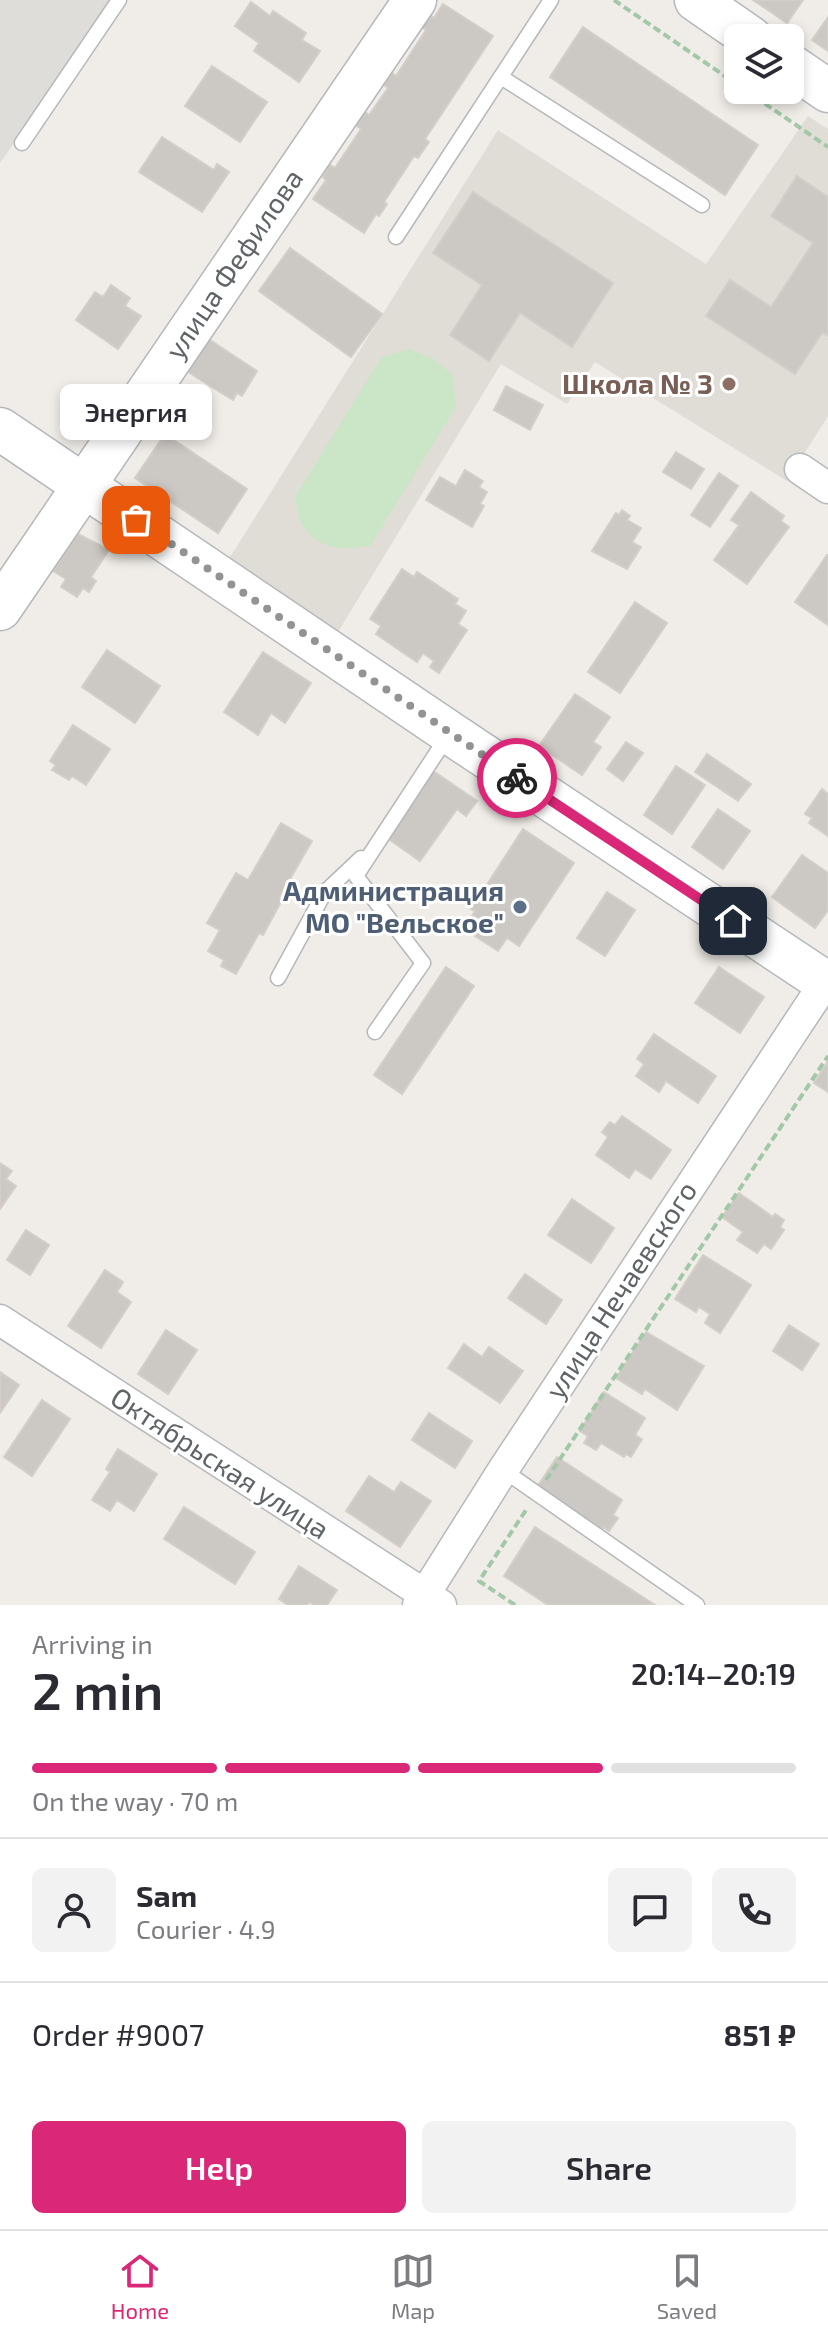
<!DOCTYPE html>
<html lang="en">
<head>
<meta charset="utf-8">
<style>
  body { margin:0; font-family:"Exo 2",sans-serif; background:#f2f2f3; color:#2b2b33; height:100vh; display:flex; flex-direction:column; font-size:30px; white-space:nowrap }
  * { box-sizing:border-box; margin:0 }
  p { font-size:26px; color:#7c7c81 }
  .icon { flex:none; width:44px; height:44px; fill:none; stroke:currentColor; stroke-width:2; stroke-linecap:round; stroke-linejoin:round }
  .map { position:relative; height:1605px; overflow:hidden }
  .side { display:flex; flex-direction:column; background:#fff; flex:1 }
  .side>* { flex:none }
  .buttons { position:absolute; left:724px; top:24px; display:grid; gap:16px }
  .buttons a { display:grid; place-items:center; width:80px; height:80px; border-radius:12px; background:#fff; box-shadow:0 4px 12px #0003; font-size:40px }
  .pin { position:absolute; display:grid; place-items:center; width:68px; height:68px; color:#fff; margin:-34px; border-radius:16px; box-shadow:0 4px 12px #0006 }
  .courier { position:absolute; display:grid; place-items:center; width:80px; height:80px; margin:-40px; border:6px solid #db2777; border-radius:50%; background:#fff; color:#222; box-shadow:0 2px 10px #0007 }
  .bubble { position:absolute; height:56px; border-radius:12px; background:#fff; box-shadow:0 4px 12px #0003; font-size:26px; font-weight:600; line-height:56px; text-align:center }
  .overview em { font-style:normal; font-weight:600 }
  .overview div { display:flex; flex-direction:column-reverse }
  .overview { display:flex; align-items:center; justify-content:space-between; height:136px; padding:0 32px }
  h1 { font-size:52px; font-weight:600; line-height:60px }
  .bar { display:grid; grid-template-columns:repeat(4,1fr); gap:12px 8px; align-content:center; height:96px; padding:0 32px }
  .bar i { height:10px; border-radius:6px; background:#e1e1e2 }
  .bar .active { background:#db2777 }
  .bar p { grid-column:span 4 }
  .line { display:flex; align-items:center; gap:20px; padding:0 32px; border-top:2px solid #e1e1e2 }
  .line div { flex:1 }
  .round { display:grid; place-items:center; flex:none; width:84px; height:84px; border-radius:12px; background:#f2f2f3 }
  .cta { display:flex; gap:16px; margin-top:auto; padding:16px 32px }
  .cta a { flex:1; height:92px; border-radius:12px; background:#db2777; color:#fff; font-size:32px; font-weight:600; line-height:92px; text-align:center }
  .cta a+a { background:#f2f2f3; color:#2b2b33 }
  .dock { display:flex; justify-content:space-around; align-items:center; height:112px; border-top:2px solid #e1e1e2; background:#fff; font-size:22px; color:#7c7c81 }
  .dock a { display:grid; justify-items:center; gap:4px }
  .dock .active { color:#db2777 }
  .map>svg:first-child { display:block }
</style>
</head>
<body>
<div class="map">
<svg width="828" height="1605" viewBox="0 0 828 1605">
  <rect width="100%" height="100%" fill="#f0ede8"/>
  <polygon fill="#dfddda" points="0,0 114,0 0,163"/>
  <polygon fill="#e0ddd6" points="808,116 828,129 828,416 787,481 595,362 567,404 501,364 338,632 227,562 498,130 706,264"/>
  <path fill="#cbe5c7" d="M409,349L434,359L453,376L456,407L370,546C344,550 316,551 301,522C298,515 297,504 295,497L381,358Z"/>
  <g fill="#ccc8c4" stroke="#d4cec7" stroke-width="2">
    <polygon points="753,0 803,0 787,23"/>
    <polygon points="251,2 270,16 273,11 306,33 302,40 320,51 299,82 254,51 259,43 235,26"/>
    <polygon points="443,4 493,36 425,139 429,142 418,158 414,156 384,202 387,204 379,216 376,214 364,233 313,199 326,180 323,177 330,165 335,168 361,129 356,125 365,112 369,115 388,88 384,85 392,73 396,76 426,30 421,27 430,15 434,18"/>
    <polygon points="828,17 828,51 812,40"/>
    <polygon points="583,27 758,145 725,195 550,77"/>
    <polygon points="212,66 267,102 240,142 185,106"/>
    <polygon points="162,137 214,170 217,164 229,172 202,212 139,172"/>
    <polygon points="797,176 828,197 828,336 822,333 795,374 706,316 730,280 771,307 813,243 771,216"/>
    <polygon points="473,192 613,283 572,347 520,313 489,361 450,335 482,285 433,253"/>
    <polygon points="290,248 382,314 351,357 259,291"/>
    <polygon points="111,285 130,298 125,306 141,316 118,349 76,320 95,292 103,297"/>
    <polygon points="207,338 257,371 242,396 237,393 233,400 185,370"/>
    <polygon points="506,386 543,405 530,430 494,410"/>
    <polygon points="165,434 247,489 218,533 135,478"/>
    <polygon points="676,452 704,469 691,489 663,472"/>
    <polygon points="465,470 483,481 479,487 487,492 480,504 484,506 472,527 426,500 440,477 456,486"/>
    <polygon points="719,473 738,486 710,527 691,515"/>
    <polygon points="751,492 784,516 781,521 789,527 747,584 714,560 739,525 731,520"/>
    <polygon points="622,510 630,516 627,520 641,528 632,542 641,547 627,569 592,551 616,513 619,515"/>
    <polygon points="78,534 109,550 91,577 96,581 89,592 83,588 77,597 61,587 66,579 53,571"/>
    <polygon points="827,555 828,555 828,625 795,602"/>
    <polygon points="402,569 414,577 417,572 458,599 455,604 466,611 458,624 467,630 439,673 430,667 434,661 423,653 417,662 376,634 381,626 370,619"/>
    <polygon points="635,602 667,623 620,693 588,672"/>
    <polygon points="107,650 160,686 135,723 82,687"/>
    <polygon points="263,652 311,683 285,723 271,713 258,735 224,712"/>
    <polygon points="575,694 610,717 593,742 601,747 582,775 539,746"/>
    <polygon points="73,725 110,749 86,785 72,776 69,780 52,770 56,765 50,761"/>
    <polygon points="626,742 643,753 623,781 607,769"/>
    <polygon points="707,754 751,784 738,801 695,772"/>
    <polygon points="676,766 705,785 672,834 644,815"/>
    <polygon points="429,768 477,801 466,816 457,809 420,861 383,835 410,796 415,800 423,789 418,785"/>
    <polygon points="822,789 828,794 828,836 809,823 812,818 805,814"/>
    <polygon points="718,809 750,831 723,869 692,847"/>
    <polygon points="281,823 312,841 279,898 282,900 263,935 259,933 236,974 221,966 224,960 208,951 220,930 207,923 236,873 248,880"/>
    <polygon points="523,829 574,863 519,946 507,938 498,951 464,929 475,911 471,909"/>
    <polygon points="802,855 828,873 828,910 815,928 772,897"/>
    <polygon points="607,892 635,910 605,956 577,938"/>
    <polygon points="446,967 474,986 402,1094 374,1075"/>
    <polygon points="719,967 764,997 740,1033 695,1003"/>
    <polygon points="654,1034 716,1076 698,1103 666,1081 659,1092 636,1076 644,1064 637,1059"/>
    <polygon points="828,1061 828,1092 814,1083"/>
    <polygon points="622,1116 671,1150 651,1179 635,1169 629,1178 596,1155 608,1137 602,1132 610,1122 615,1125"/>
    <polygon points="0,1163 12,1171 6,1179 16,1186 0,1209"/>
    <polygon points="739,1193 773,1217 775,1214 784,1220 780,1227 784,1230 771,1249 764,1244 757,1253 737,1240 743,1232 722,1217"/>
    <polygon points="572,1199 614,1228 591,1263 548,1235"/>
    <polygon points="26,1230 49,1245 30,1275 7,1260"/>
    <polygon points="703,1255 751,1285 720,1333 705,1323 710,1314 699,1307 696,1312 675,1299"/>
    <polygon points="105,1270 123,1282 117,1292 131,1302 101,1348 68,1326"/>
    <polygon points="525,1274 562,1300 546,1324 508,1298"/>
    <polygon points="789,1325 819,1344 802,1370 773,1351"/>
    <polygon points="166,1330 197,1350 168,1394 138,1374"/>
    <polygon points="646,1332 704,1366 677,1410 645,1389 642,1394 616,1378"/>
    <polygon points="464,1344 482,1357 489,1347 523,1371 500,1403 448,1368"/>
    <polygon points="0,1372 19,1385 0,1413"/>
    <polygon points="604,1392 645,1418 635,1435 642,1439 631,1457 626,1454 624,1457 601,1443 596,1450 584,1443 588,1436 580,1431"/>
    <polygon points="42,1400 70,1419 32,1476 4,1457"/>
    <polygon points="429,1413 472,1441 455,1468 412,1440"/>
    <polygon points="118,1449 157,1474 134,1511 117,1500 110,1511 92,1500 110,1472 106,1469"/>
    <polygon points="557,1457 622,1500 613,1515 618,1518 609,1531 603,1527 598,1534 534,1492"/>
    <polygon points="369,1476 394,1492 401,1482 431,1501 400,1547 346,1511"/>
    <polygon points="184,1507 255,1552 235,1584 164,1539"/>
    <polygon points="535,1527 655,1605 548,1605 504,1576"/>
    <polygon points="299,1566 337,1590 327,1605 314,1605 309,1602 307,1605 288,1605 279,1599"/>
  </g>
  <g fill="none" stroke-linecap="round" stroke-linejoin="round">
    <g stroke="#b5b8bb" stroke-width="17">
      <g id="lane">
        <polyline points="501,77 702,205"/>
        <polyline points="22,143 119,0"/>
        <polyline points="396,237 551,0"/>
        <polyline points="278,978 325,892 361,858"/>
        <polyline points="375,1032 423,963 356,876 447,737"/>
        <polyline points="503,1470 697,1605"/>
      </g>
    </g>
    <g stroke="#b5b8bb" stroke-width="33">
      <g id="street">
        <polyline points="800,469 828,488"/>
        <polyline points="0,1320 441,1605"/>
        <polyline points="418,1605 503,1470 828,978"/>
      </g>
    </g>
    <g stroke="#b4b8bb" stroke-width="45">
      <g id="secondary">
        <polyline points="696,0 751,38"/>
        <polyline points="790,65 828,91"/>
        <polyline points="0,429 450,733 828,984"/>
        <polyline points="0,609 415,0"/>
      </g>
    </g>
    <g stroke="#a3c8a8" stroke-width="4" stroke-dasharray="8 4" stroke-linecap="butt">
      <polyline points="614,0 738,85"/>
      <polyline points="745,90 828,147"/>
      <polyline points="546,1480 828,1056"/>
      <polyline points="515,1605 479,1581 528,1507"/>
    </g>
    <use href="#lane" stroke="#fff" stroke-width="14"/>
    <use href="#street" stroke="#fff" stroke-width="30"/>
    <use href="#secondary" stroke="#fff" stroke-width="42"/>
  </g>
  <g fill="none" stroke-linecap="round" stroke-linejoin="round">
    <polyline stroke="#929494" stroke-width="8" stroke-dasharray="0 14.4" points="136,520 517,778"/>
    <polyline stroke="#db2777" stroke-width="10" points="517,778 733,921"/>
  </g>
  <circle fill="#8d6e63" stroke="#fff" stroke-width="3" cx="729" cy="384" r="8"/>
  <circle fill="#5c6f8a" stroke="#fff" stroke-width="3" cx="520" cy="907" r="8"/>
  <g text-anchor="middle" stroke-width="6" stroke-linejoin="round" paint-order="stroke">
    <g font-size="28" fill="#5f6467" stroke="#fff">
      <text transform="translate(234 264) rotate(-56)" y="10">улица Фефилова</text>
      <text transform="translate(621 1290) rotate(-57)" y="10">улица Нечаевского</text>
      <text transform="translate(220 1463) rotate(33)" y="10">Октябрьская улица</text>
    </g>
    <g font-size="28" font-weight="bold" fill="#785e54" stroke="#fff" text-anchor="end">
      <text x="713" y="394">Школа № 3</text>
    </g>
    <g font-size="28" font-weight="bold" fill="#4e5e75" stroke="#fff" text-anchor="end">
      <text x="504" y="901">Администрация<tspan x="504" dy="32">МО "Вельское"</tspan></text>
    </g>
  </g>
</svg>
<div class="buttons">
<a><svg class="icon" aria-label="layers" viewBox="0 0 24 24"><path d="M12 4l9 5-9 5-9-5zM3 14l9 5 9-5"/></svg></a>
</div>
<div class="pin" style="left:136px;top:520px;background:#ea580c"><svg class="icon" aria-label="bag" viewBox="0 0 24 24"><path d="M5 8h14l-1 12H6zM9 8a3 3 0 0 1 6 0"/></svg></div>
<div class="pin" style="left:733px;top:921px;background:#1f2937"><svg class="icon" aria-label="home" viewBox="0 0 24 24"><path d="M3 11l9-7 9 7M6 9v11h12V9"/></svg></div>
<div class="courier" style="left:517px;top:778px"><svg class="icon" aria-label="bike" viewBox="0 0 24 24"><circle cx="6" cy="16" r="4"/><circle cx="18" cy="16" r="4"/><path d="M6 16l4-8h5l3 8M10 8l3 8H6M13 5h3"/></svg></div>
<div class="bubble" style="left:60px;top:384px;width:152px">Энергия</div>
</div>
<section class="side">
<div class="overview"><div><h1>2 min</h1><p>Arriving in</p></div><em>20:14–20:19</em></div>
<div class="bar"><i class="active"></i><i class="active"></i><i class="active"></i><i></i><p>On the way · 70 m</p></div>
<div class="line" style="height:144px"><a class="round"><svg class="icon" aria-label="person" viewBox="0 0 24 24"><circle cx="12" cy="8" r="4"/><path d="M4 21q1-7 8-7t8 7"/></svg></a><div><b>Sam</b><p>Courier · 4.9</p></div><a class="round"><svg class="icon" aria-label="chat" viewBox="0 0 24 24"><path d="M4 5h16v11H9l-5 4z"/></svg></a><a class="round"><svg class="icon" aria-label="phone" viewBox="0 0 24 24"><path d="M5 4h4l2 5-3 2q2 4 5 5l2-3 5 2v4C11 20 4 13 5 4z"/></svg></a></div>
<div class="line" style="height:104px"><div>Order #9007</div><b>851 ₽</b></div>
<div class="cta"><a>Help</a><a>Share</a></div>
</section>
<nav class="dock">
<a class="active"><svg class="icon" aria-label="home" viewBox="0 0 24 24"><path d="M3 11l9-7 9 7M6 9v11h12V9"/></svg>Home</a>
<a><svg class="icon" aria-label="map" viewBox="0 0 24 24"><path d="M3 6l6-2 6 2 6-2v14l-6 2-6-2-6 2zM9 4v14M15 6v14"/></svg>Map</a>
<a><svg class="icon" aria-label="saved" viewBox="0 0 24 24"><path d="M7 4h10v16l-5-4-5 4z"/></svg>Saved</a>
</nav>
</body>
</html>
